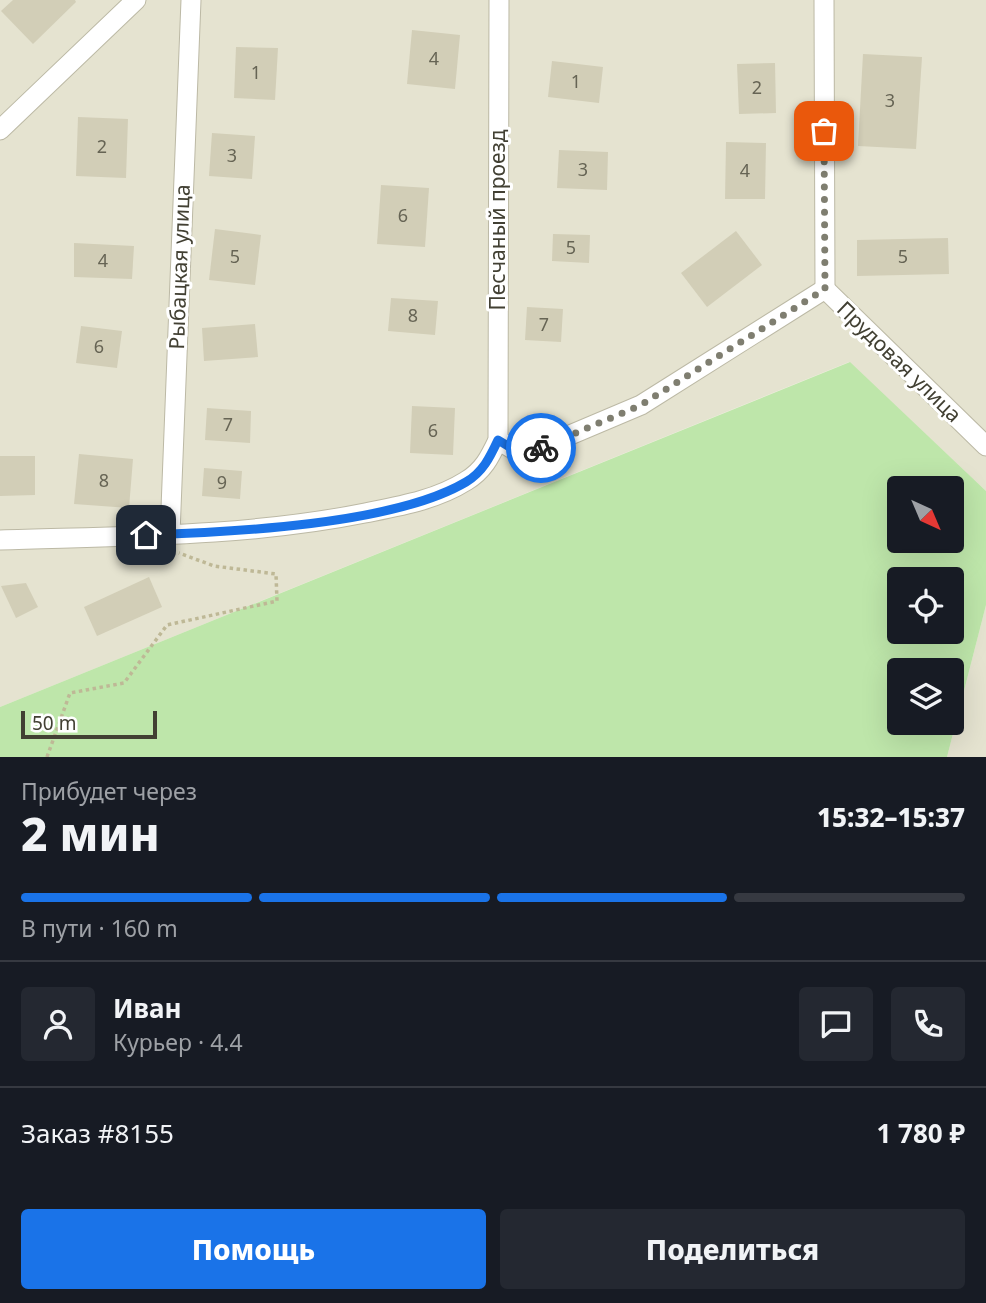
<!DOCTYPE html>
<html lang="ru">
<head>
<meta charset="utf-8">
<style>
  body { margin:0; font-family:"Noto Sans",sans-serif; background:#242831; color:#f1f3f6; height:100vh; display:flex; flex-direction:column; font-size:26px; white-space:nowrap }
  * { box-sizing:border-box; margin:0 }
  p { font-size:23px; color:#9ea1a6 }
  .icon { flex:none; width:38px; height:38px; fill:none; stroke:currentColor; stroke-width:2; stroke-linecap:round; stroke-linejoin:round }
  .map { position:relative; height:757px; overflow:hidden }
  .panel { display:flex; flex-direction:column; background:#171b24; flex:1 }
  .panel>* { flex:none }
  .needle { width:46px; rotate:136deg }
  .controls { position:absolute; left:887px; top:476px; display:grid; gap:14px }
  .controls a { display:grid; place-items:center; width:77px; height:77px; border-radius:7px; background:#171b24; box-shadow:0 7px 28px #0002; font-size:35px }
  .scale { position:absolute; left:21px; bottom:18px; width:136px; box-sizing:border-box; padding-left:7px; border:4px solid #424033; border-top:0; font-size:19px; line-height:24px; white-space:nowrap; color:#424033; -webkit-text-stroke:5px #fff; paint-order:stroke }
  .pin { position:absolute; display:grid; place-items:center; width:60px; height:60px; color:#fff; margin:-30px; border-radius:14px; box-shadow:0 4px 10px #0006 }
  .courier { position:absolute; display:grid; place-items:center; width:70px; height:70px; margin:-35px; border:5px solid #1a73e8; border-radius:50%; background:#fff; color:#222; box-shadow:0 2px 9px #0007 }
  .overview em { font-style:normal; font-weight:800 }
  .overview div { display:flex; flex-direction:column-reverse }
  .overview { display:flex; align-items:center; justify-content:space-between; height:119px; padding:0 21px }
  h1 { font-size:46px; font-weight:800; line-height:52px }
  .bar { display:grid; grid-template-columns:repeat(4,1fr); gap:10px 7px; align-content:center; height:84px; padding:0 21px }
  .bar i { height:9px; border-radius:5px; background:#363941 }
  .bar .active { background:#1a73e8 }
  .bar p { grid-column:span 4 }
  .line { display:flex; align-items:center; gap:18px; padding:0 21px; border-top:2px solid #363941 }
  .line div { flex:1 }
  .round { display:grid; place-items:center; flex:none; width:74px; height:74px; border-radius:7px; background:#242831 }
  .button { display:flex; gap:14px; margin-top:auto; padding:14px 21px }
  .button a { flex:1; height:80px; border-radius:7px; background:#1a73e8; color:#fff; font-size:28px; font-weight:800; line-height:80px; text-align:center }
  .button a+a { background:#242831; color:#f1f3f6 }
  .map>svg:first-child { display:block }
</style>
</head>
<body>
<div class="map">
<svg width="986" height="757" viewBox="0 0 986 757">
  <rect width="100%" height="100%" fill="#f1f0e2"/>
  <g fill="#e5e3d0">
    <polygon points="0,0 986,0 986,491 849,362 0,707"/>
    <polygon points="986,605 986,757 947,757"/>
  </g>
  <path fill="#bee6aa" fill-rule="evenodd" d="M850,362L986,491V605L947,757H0V707ZM900,488H952V541H900ZM900,579H952V632H900ZM900,670H952V723H900Z"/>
  <g fill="#d2ceb7">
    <polygon points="13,0 75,0 76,2 33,44 1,11"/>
    <polygon points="412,30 460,35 455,89 407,84"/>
    <polygon points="236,47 278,48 275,100 234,98"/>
    <polygon points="863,54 922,57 916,149 858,146"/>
    <polygon points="552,61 603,67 599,103 548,97"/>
    <polygon points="775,63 776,113 739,114 737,64"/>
    <polygon points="78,117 128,119 126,178 76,176"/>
    <polygon points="212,133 255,136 252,179 209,176"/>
    <polygon points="726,142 766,143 765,199 725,199"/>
    <polygon points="559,150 608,152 607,190 557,188"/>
    <polygon points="381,185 429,188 425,247 377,244"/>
    <polygon points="215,229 261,235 255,285 209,280"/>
    <polygon points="736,231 762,265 707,307 681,273"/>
    <polygon points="553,234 590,235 589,263 552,261"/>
    <polygon points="948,238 949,274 857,276 857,240"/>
    <polygon points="74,243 134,246 132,279 74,277"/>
    <polygon points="391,298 438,301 435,335 388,331"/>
    <polygon points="527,307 563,309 561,342 525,340"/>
    <polygon points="255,324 258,357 204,361 202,328"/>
    <polygon points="81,326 122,331 117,368 76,363"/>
    <polygon points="412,406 455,408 453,455 410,453"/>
    <polygon points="207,408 251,411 250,443 205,440"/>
    <polygon points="79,454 133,459 129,508 74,504"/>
    <polygon points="0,456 35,456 35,495 0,496"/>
    <polygon points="204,468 242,471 240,499 202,496"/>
    <polygon points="149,577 162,607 97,636 84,607"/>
    <polygon points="26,583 38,607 16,618 1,586"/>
  </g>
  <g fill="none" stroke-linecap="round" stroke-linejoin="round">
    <g stroke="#bcb9a5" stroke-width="21">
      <g id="street">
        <polyline points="824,0 825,289"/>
        <polyline points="0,130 136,0"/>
        <polyline points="825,289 986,446"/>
        <polyline points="498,440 516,451 537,449 641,405 825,289"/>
        <polyline points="170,534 191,0"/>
        <path d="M0,540C121,536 246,537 365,513C400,506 436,500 466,481C483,471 490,457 498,440L499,0"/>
      </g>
    </g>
    <polyline stroke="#beb896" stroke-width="3.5" stroke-dasharray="3.5 3.5" stroke-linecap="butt" points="47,757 70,693 124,683 167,625 277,601 276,574 214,566 179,553"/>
    <use href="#street" stroke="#fff" stroke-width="19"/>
  </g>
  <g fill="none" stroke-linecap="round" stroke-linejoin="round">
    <polyline stroke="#7f7e70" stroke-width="7" stroke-dasharray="0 12.6" points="541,448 641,405 825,289 824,131"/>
    <path stroke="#1a73e8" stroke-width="9" d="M146,535C232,532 393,525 466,482C483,472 490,457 498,440L516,451L541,448"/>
  </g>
  <g text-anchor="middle" stroke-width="6" stroke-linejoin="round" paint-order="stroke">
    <g font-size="18" fill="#666454">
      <text x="434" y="65">4</text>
      <text x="256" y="79">1</text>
      <text x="576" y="88">1</text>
      <text x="757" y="94">2</text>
      <text x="890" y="107">3</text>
      <text x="102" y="153">2</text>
      <text x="232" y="162">3</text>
      <text x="583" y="176">3</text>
      <text x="745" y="177">4</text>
      <text x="403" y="222">6</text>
      <text x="571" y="254">5</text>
      <text x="235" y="263">5</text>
      <text x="903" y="263">5</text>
      <text x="103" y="267">4</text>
      <text x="413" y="322">8</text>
      <text x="544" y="331">7</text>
      <text x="99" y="353">6</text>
      <text x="228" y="431">7</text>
      <text x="433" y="437">6</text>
      <text x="104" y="487">8</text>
      <text x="222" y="489">9</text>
    </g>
    <g font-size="21" fill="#424033" stroke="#fff">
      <text transform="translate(498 220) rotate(-90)" y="7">Песчаный проезд</text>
      <text transform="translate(180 267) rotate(-88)" y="7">Рыбацкая улица</text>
      <text transform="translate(899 362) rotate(44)" y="7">Прудовая улица</text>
    </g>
  </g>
</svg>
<div class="controls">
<a><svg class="needle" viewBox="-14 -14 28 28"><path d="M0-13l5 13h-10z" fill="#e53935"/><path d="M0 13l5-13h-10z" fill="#9ea1a6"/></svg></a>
<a><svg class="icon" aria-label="locate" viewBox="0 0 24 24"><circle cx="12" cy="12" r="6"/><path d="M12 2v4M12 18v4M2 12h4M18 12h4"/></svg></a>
<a><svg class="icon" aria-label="layers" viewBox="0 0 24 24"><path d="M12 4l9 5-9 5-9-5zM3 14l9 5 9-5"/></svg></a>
</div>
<div class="scale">50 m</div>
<div class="pin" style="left:824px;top:131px;background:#ea580c"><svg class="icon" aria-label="bag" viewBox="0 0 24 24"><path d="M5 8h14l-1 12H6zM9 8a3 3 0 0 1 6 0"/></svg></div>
<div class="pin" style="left:146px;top:535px;background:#1f2937"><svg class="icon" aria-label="home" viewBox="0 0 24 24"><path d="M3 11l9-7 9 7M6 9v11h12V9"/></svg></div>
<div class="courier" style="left:541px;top:448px"><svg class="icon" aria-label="bike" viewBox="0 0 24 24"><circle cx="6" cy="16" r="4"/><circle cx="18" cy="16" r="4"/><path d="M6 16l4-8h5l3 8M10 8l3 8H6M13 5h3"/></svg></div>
</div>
<section class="panel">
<div class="overview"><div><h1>2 мин</h1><p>Прибудет через</p></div><em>15:32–15:37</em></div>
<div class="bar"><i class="active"></i><i class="active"></i><i class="active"></i><i></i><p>В пути · 160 m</p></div>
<div class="line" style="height:126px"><a class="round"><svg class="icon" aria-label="person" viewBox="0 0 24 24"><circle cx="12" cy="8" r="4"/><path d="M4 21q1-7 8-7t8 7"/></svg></a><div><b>Иван</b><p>Курьер · 4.4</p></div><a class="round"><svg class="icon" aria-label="chat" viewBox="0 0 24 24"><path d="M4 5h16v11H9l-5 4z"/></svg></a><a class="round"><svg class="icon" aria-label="phone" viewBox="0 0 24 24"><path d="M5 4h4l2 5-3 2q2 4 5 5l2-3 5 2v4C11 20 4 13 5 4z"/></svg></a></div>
<div class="line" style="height:91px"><div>Заказ #8155</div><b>1 780 ₽</b></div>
<div class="button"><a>Помощь</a><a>Поделиться</a></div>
</section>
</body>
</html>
